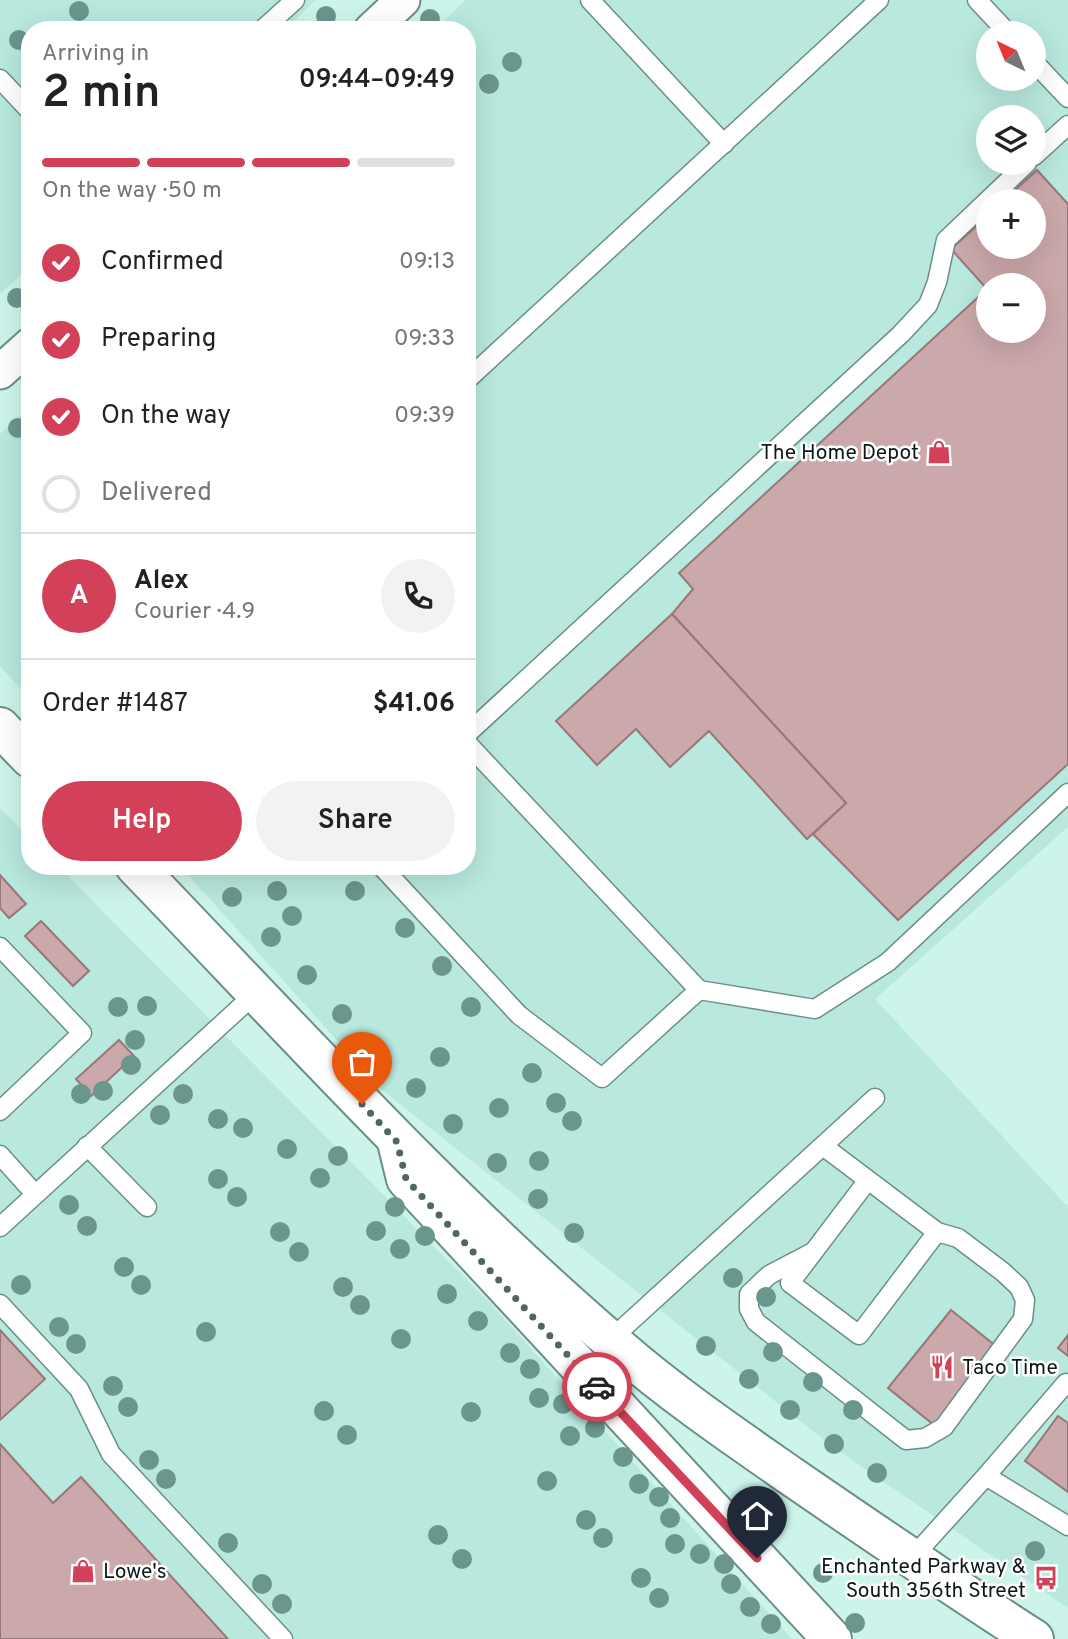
<!DOCTYPE html>
<html lang="en">
<head>
<meta charset="utf-8">
<style>
  body { margin:0; font-family:Overpass,sans-serif; background:#f2f2f2; color:#222; height:100vh; display:flex; flex-direction:column; font-size:26px; white-space:nowrap }
  * { box-sizing:border-box; margin:0 }
  p { font-size:23px; color:#767676 }
  .icon { flex:none; width:38px; height:38px; fill:none; stroke:currentColor; stroke-width:2; stroke-linecap:round; stroke-linejoin:round }
  .map { position:relative; flex:1; overflow:hidden }
  .details { position:absolute; left:21px; top:21px; width:455px; height:854px; display:flex; flex-direction:column; background:#fff; border-radius:28px; box-shadow:0 7px 28px #0002 }
  .details>* { flex:none }
  .needle { width:46px; rotate:317deg }
  .buttons { position:absolute; left:976px; top:21px; display:grid; gap:14px }
  .buttons a { display:grid; place-items:center; width:70px; height:70px; border-radius:50%; background:#fff; box-shadow:0 7px 28px #0002; font-size:35px }
  .pin { position:absolute; display:grid; place-items:center; width:60px; height:60px; color:#fff; margin:-72px -30px; border-radius:50% 50% 50% 0; rotate:-45deg; box-shadow:0 0 7px #0007 }
  .pin .icon { rotate:45deg }
  .courier { position:absolute; display:grid; place-items:center; width:70px; height:70px; margin:-35px; border:5px solid #d24158; border-radius:50%; background:#fff; color:#222; box-shadow:0 2px 9px #0007 }
  .head em { font-style:normal; font-weight:600 }
  .head div { display:flex; flex-direction:column-reverse }
  .head { display:flex; align-items:center; justify-content:space-between; height:119px; padding:0 21px }
  h1 { font-size:46px; font-weight:600; line-height:52px }
  .bar { display:grid; grid-template-columns:repeat(4,1fr); gap:10px 7px; align-content:center; height:84px; padding:0 21px }
  .bar i { height:9px; border-radius:5px; background:#e0e0e0 }
  .bar .on { background:#d24158 }
  .bar p { grid-column:span 4 }
  .line { display:flex; align-items:center; gap:18px; padding:0 21px; border-top:2px solid #e0e0e0 }
  .line div { flex:1 }
  .round { display:grid; place-items:center; flex:none; width:74px; height:74px; border-radius:37px; background:#f2f2f2 }
  ol { padding:0 21px; list-style:none }
  li { display:flex; align-items:center; gap:21px; height:77px }
  li p { margin-inline-start:auto }
  li .icon { padding:7px; border-radius:50%; background:#d24158; color:#fff; stroke-width:4 }
  li:last-child { color:#767676 }
  li i { width:38px; height:38px; border:4px solid #e0e0e0; border-radius:50% }
  .cta { display:flex; gap:14px; margin-top:auto; padding:14px 21px }
  .cta a { flex:1; height:80px; border-radius:42px; background:#d24158; color:#fff; font-size:28px; font-weight:600; line-height:80px; text-align:center }
  .cta a+a { background:#f2f2f2; color:#222 }
  .map>svg:first-child { display:block }
</style>
</head>
<body>
<div class="map">
<svg width="1068" height="1639" viewBox="0 0 1068 1639">
  <rect width="100%" height="100%" fill="#cdf4eb"/>
  <g fill="#b8e8de" fill-rule="evenodd">
    <polygon points="0,0 316,0 284,30 30,30 30,266 0,294"/>
    <path d="M466,0H1068V827L875,999L1068,1207V1608L833,1447L381,1089L180,866H467V30H434ZM989,33H1034V79H989ZM989,117H1034V163H989ZM989,201H1034V247H989ZM989,285H1034V331H989Z"/>
    <polygon points="30,406 30,699 0,666 0,434"/>
    <polygon points="0,808 30,838 30,866 58,866 490,1303 792,1639 0,1639"/>
  </g>
  <g fill="#cba8aa" stroke="#987778" stroke-width="2" fill-rule="evenodd">
    <path d="M1037,170L1068,204V764L898,920L813,834L846,803L672,614L693,589L679,573L987,289L951,249L989,215V247H1034V201H1003ZM989,285H1034V331H989Z"/>
    <polygon points="672,614 846,803 807,839 709,731 670,767 636,729 597,765 556,721"/>
    <polygon points="0,875 26,904 9,918 0,908"/>
    <polygon points="41,921 89,971 73,986 25,936"/>
    <polygon points="119,1040 134,1056 91,1096 76,1079"/>
    <polygon points="951,1310 997,1347 934,1425 888,1388"/>
    <polygon points="0,1330 45,1379 0,1420"/>
    <polygon points="1068,1335 1068,1356 1058,1348"/>
    <polygon points="1058,1416 1068,1423 1068,1492 1025,1461"/>
    <polygon points="0,1444 53,1503 81,1477 228,1639 0,1639"/>
  </g>
  <g fill="none" stroke-linecap="round" stroke-linejoin="round">
    <g stroke="#6b8f87" stroke-width="21">
      <g id="service">
        <polyline points="590,0 724,144"/>
        <polyline points="977,0 1008,33"/>
        <polyline points="262,30 295,0"/>
        <polyline points="1034,62 1068,98"/>
        <polyline points="0,79 30,111"/>
        <polyline points="1034,156 1068,125"/>
        <polyline points="467,380 879,0"/>
        <polyline points="467,734 901,334 928,305 937,282 946,240 1027,163"/>
        <polyline points="381,866 519,1015 602,1078 699,990 467,743"/>
        <polyline points="0,947 82,1033 0,1111"/>
        <polyline points="699,990 815,1009 888,962 1068,793"/>
        <polyline points="87,1146 147,1207"/>
        <polyline points="823,1146 937,1232 859,1335 790,1283 868,1180"/>
        <polyline points="0,1155 35,1194"/>
        <polyline points="0,1227 256,993"/>
        <polyline points="813,1252 769,1275 749,1294 749,1309 756,1322 906,1440 925,1438 944,1427 1023,1319 1025,1300 1019,1287 1003,1272 958,1238 937,1232"/>
        <polyline points="0,1304 79,1389 111,1454 283,1639"/>
        <polyline points="610,1340 875,1098"/>
        <polyline points="1068,1385 1066,1383 986,1476 1068,1526"/>
        <polyline points="911,1559 986,1476"/>
      </g>
    </g>
    <g stroke="#6b8f87" stroke-width="37">
      <g id="minor">
        <polyline points="371,30 403,0"/>
        <polyline points="0,372 30,345"/>
      </g>
    </g>
    <g stroke="#6b8f87" stroke-width="42">
      <polyline id="secondary" points="397,1142 406,1179 832,1639"/>
    </g>
    <g stroke="#6b8f87" stroke-width="42">
      <g id="primary">
        <polyline points="0,727 30,758"/>
        <path d="M135,866C293,1030 445,1199 618,1347C672,1394 732,1435 791,1476C871,1531 952,1586 1034,1639"/>
      </g>
    </g>
    <use href="#service" stroke="#fff" stroke-width="18"/>
    <use href="#minor" stroke="#fff" stroke-width="33"/>
    <use href="#secondary" stroke="#fff" stroke-width="38"/>
    <use href="#primary" stroke="#fff" stroke-width="38"/>
  </g>
  <g fill="#6b968e">
    <circle cx="79" cy="11" r="10"/>
    <circle cx="326" cy="16" r="10"/>
    <circle cx="430" cy="19" r="10"/>
    <circle cx="19" cy="40" r="10"/>
    <circle cx="512" cy="62" r="10"/>
    <circle cx="489" cy="84" r="10"/>
    <circle cx="17" cy="298" r="10"/>
    <circle cx="18" cy="428" r="10"/>
    <circle cx="277" cy="891" r="10"/>
    <circle cx="355" cy="891" r="10"/>
    <circle cx="232" cy="897" r="10"/>
    <circle cx="292" cy="916" r="10"/>
    <circle cx="405" cy="928" r="10"/>
    <circle cx="271" cy="937" r="10"/>
    <circle cx="442" cy="966" r="10"/>
    <circle cx="307" cy="975" r="10"/>
    <circle cx="147" cy="1006" r="10"/>
    <circle cx="118" cy="1007" r="10"/>
    <circle cx="471" cy="1007" r="10"/>
    <circle cx="342" cy="1014" r="10"/>
    <circle cx="135" cy="1040" r="10"/>
    <circle cx="440" cy="1057" r="10"/>
    <circle cx="131" cy="1065" r="10"/>
    <circle cx="532" cy="1073" r="10"/>
    <circle cx="416" cy="1088" r="10"/>
    <circle cx="103" cy="1091" r="10"/>
    <circle cx="81" cy="1094" r="10"/>
    <circle cx="183" cy="1094" r="10"/>
    <circle cx="556" cy="1103" r="10"/>
    <circle cx="499" cy="1108" r="10"/>
    <circle cx="160" cy="1115" r="10"/>
    <circle cx="218" cy="1119" r="10"/>
    <circle cx="572" cy="1121" r="10"/>
    <circle cx="453" cy="1124" r="10"/>
    <circle cx="243" cy="1128" r="10"/>
    <circle cx="287" cy="1149" r="10"/>
    <circle cx="338" cy="1156" r="10"/>
    <circle cx="539" cy="1161" r="10"/>
    <circle cx="497" cy="1163" r="10"/>
    <circle cx="320" cy="1178" r="10"/>
    <circle cx="218" cy="1179" r="10"/>
    <circle cx="237" cy="1197" r="10"/>
    <circle cx="538" cy="1199" r="10"/>
    <circle cx="69" cy="1205" r="10"/>
    <circle cx="395" cy="1207" r="10"/>
    <circle cx="87" cy="1226" r="10"/>
    <circle cx="376" cy="1231" r="10"/>
    <circle cx="280" cy="1232" r="10"/>
    <circle cx="574" cy="1233" r="10"/>
    <circle cx="425" cy="1236" r="10"/>
    <circle cx="400" cy="1249" r="10"/>
    <circle cx="299" cy="1252" r="10"/>
    <circle cx="124" cy="1267" r="10"/>
    <circle cx="733" cy="1278" r="10"/>
    <circle cx="21" cy="1285" r="10"/>
    <circle cx="141" cy="1285" r="10"/>
    <circle cx="343" cy="1287" r="10"/>
    <circle cx="447" cy="1294" r="10"/>
    <circle cx="766" cy="1297" r="10"/>
    <circle cx="360" cy="1305" r="10"/>
    <circle cx="478" cy="1321" r="10"/>
    <circle cx="59" cy="1327" r="10"/>
    <circle cx="206" cy="1332" r="10"/>
    <circle cx="401" cy="1339" r="10"/>
    <circle cx="76" cy="1344" r="10"/>
    <circle cx="706" cy="1346" r="10"/>
    <circle cx="773" cy="1352" r="10"/>
    <circle cx="510" cy="1353" r="10"/>
    <circle cx="530" cy="1369" r="10"/>
    <circle cx="749" cy="1379" r="10"/>
    <circle cx="813" cy="1382" r="10"/>
    <circle cx="113" cy="1386" r="10"/>
    <circle cx="539" cy="1398" r="10"/>
    <circle cx="563" cy="1404" r="10"/>
    <circle cx="128" cy="1407" r="10"/>
    <circle cx="790" cy="1410" r="10"/>
    <circle cx="853" cy="1410" r="10"/>
    <circle cx="324" cy="1411" r="10"/>
    <circle cx="471" cy="1412" r="10"/>
    <circle cx="595" cy="1428" r="10"/>
    <circle cx="347" cy="1435" r="10"/>
    <circle cx="570" cy="1436" r="10"/>
    <circle cx="834" cy="1444" r="10"/>
    <circle cx="623" cy="1457" r="10"/>
    <circle cx="149" cy="1460" r="10"/>
    <circle cx="877" cy="1473" r="10"/>
    <circle cx="166" cy="1479" r="10"/>
    <circle cx="547" cy="1481" r="10"/>
    <circle cx="639" cy="1484" r="10"/>
    <circle cx="659" cy="1497" r="10"/>
    <circle cx="670" cy="1518" r="10"/>
    <circle cx="586" cy="1520" r="10"/>
    <circle cx="438" cy="1535" r="10"/>
    <circle cx="603" cy="1538" r="10"/>
    <circle cx="228" cy="1543" r="10"/>
    <circle cx="675" cy="1544" r="10"/>
    <circle cx="1035" cy="1551" r="10"/>
    <circle cx="700" cy="1554" r="10"/>
    <circle cx="462" cy="1559" r="10"/>
    <circle cx="724" cy="1564" r="10"/>
    <circle cx="823" cy="1573" r="10"/>
    <circle cx="641" cy="1578" r="10"/>
    <circle cx="262" cy="1584" r="10"/>
    <circle cx="731" cy="1584" r="10"/>
    <circle cx="659" cy="1598" r="10"/>
    <circle cx="282" cy="1604" r="10"/>
    <circle cx="750" cy="1607" r="10"/>
    <circle cx="855" cy="1623" r="10"/>
    <circle cx="771" cy="1624" r="10"/>
  </g>
  <g fill="none" stroke-linecap="round" stroke-linejoin="round">
    <polyline stroke="#4f6661" stroke-width="7" stroke-dasharray="0 12.6" points="362,1104 397,1142 406,1179 597,1387"/>
    <polyline stroke="#d24158" stroke-width="9" points="597,1387 757,1558"/>
  </g>
  <defs>
    <g id="shop-bare" transform="scale(1.89)"><path d="M-5-2.5h2.3a2.7 3.5 0 0 1 5.4 0H5L5.5 6h-11ZM-1.5-2.5h3a1.5 2.3 0 0 0-3 0Z" fill="#d24158" stroke="#fff" stroke-width="2.5" paint-order="stroke"/></g>
    <g id="restaurant-bare" transform="scale(1.89)"><path d="M-5-6h1v4h1v-4h1v4h1v-4h1v5L-1.5 .5V6h-2V.5L-5-1ZM5-6V6H3V1.5H1.5Q1.5-4 5-6Z" fill="#d24158" stroke="#fff" stroke-width="2.5" paint-order="stroke"/></g>
    <g id="bus-bare" transform="scale(1.89)"><path d="M-5-6H5V4H4V6H2V4H-2V6H-4V4H-5ZM-3.5-4V0h7V-4ZM-3.5 1.2v1.5H-2V1.2ZM2 1.2v1.5H3.5V1.2Z" fill="#d24158" stroke="#fff" stroke-width="2.5" paint-order="stroke"/></g>
  </defs>
  <g fill-rule="evenodd">
    <use href="#shop-bare" x="939" y="452"/>
    <use href="#restaurant-bare" x="942" y="1367"/>
    <use href="#shop-bare" x="83" y="1571"/>
    <use href="#bus-bare" x="1046" y="1578"/>
  </g>
  <g text-anchor="middle" stroke-width="5" stroke-linejoin="round" paint-order="stroke">
    <g font-size="21" fill="#0b1917" stroke="#fff" text-anchor="end">
      <text x="919" y="459">The Home Depot</text>
      <text x="962" y="1374" text-anchor="start">Taco Time</text>
      <text x="1026" y="1573">Enchanted Parkway &amp;<tspan x="1026" dy="24">South 356th Street</tspan></text>
      <text x="103" y="1578" text-anchor="start">Lowe's</text>
    </g>
  </g>
</svg>
<div class="buttons">
<a><svg class="needle" viewBox="-14 -14 28 28"><path d="M0-13l5 13h-10z" fill="#e53935"/><path d="M0 13l5-13h-10z" fill="#767676"/></svg></a>
<a><svg class="icon" aria-label="layers" viewBox="0 0 24 24"><path d="M12 4l9 5-9 5-9-5zM3 14l9 5 9-5"/></svg></a>
<a>+</a>
<a>−</a>
</div>
<div class="pin" style="left:362px;top:1104px;background:#ea580c"><svg class="icon" aria-label="bag" viewBox="0 0 24 24"><path d="M5 8h14l-1 12H6zM9 8a3 3 0 0 1 6 0"/></svg></div>
<div class="pin" style="left:757px;top:1558px;background:#1f2937"><svg class="icon" aria-label="home" viewBox="0 0 24 24"><path d="M3 11l9-7 9 7M6 9v11h12V9"/></svg></div>
<div class="courier" style="left:597px;top:1387px"><svg class="icon" aria-label="car" viewBox="0 0 24 24"><path d="M5 17H2v-5l4-1 3-4h7l3 4 3 1v5h-3M9 17h6M6 11h13"/><circle cx="7" cy="17" r="2"/><circle cx="17" cy="17" r="2"/></svg></div>
<section class="details">
<div class="head"><div><h1>2 min</h1><p>Arriving in</p></div><em>09:44–09:49</em></div>
<div class="bar"><i class="on"></i><i class="on"></i><i class="on"></i><i></i><p>On the way · 50 m</p></div>
<ol>
<li><svg class="icon" aria-label="check" viewBox="0 0 24 24"><path d="M5 12l5 5 9-10"/></svg>Confirmed<p>09:13</p></li>
<li><svg class="icon" aria-label="check" viewBox="0 0 24 24"><path d="M5 12l5 5 9-10"/></svg>Preparing<p>09:33</p></li>
<li><svg class="icon" aria-label="check" viewBox="0 0 24 24"><path d="M5 12l5 5 9-10"/></svg>On the way<p>09:39</p></li>
<li><i></i>Delivered</li>
</ol>
<div class="line" style="height:126px"><b class="round" style="background:#d24158;color:#fff">A</b><div><b>Alex</b><p>Courier · 4.9</p></div><a class="round"><svg class="icon" aria-label="phone" viewBox="0 0 24 24"><path d="M5 4h4l2 5-3 2q2 4 5 5l2-3 5 2v4C11 20 4 13 5 4z"/></svg></a></div>
<div class="line" style="height:91px"><div>Order #1487</div><b>$41.06</b></div>
<div class="cta"><a>Help</a><a>Share</a></div>
</section>
</div>
</body>
</html>
